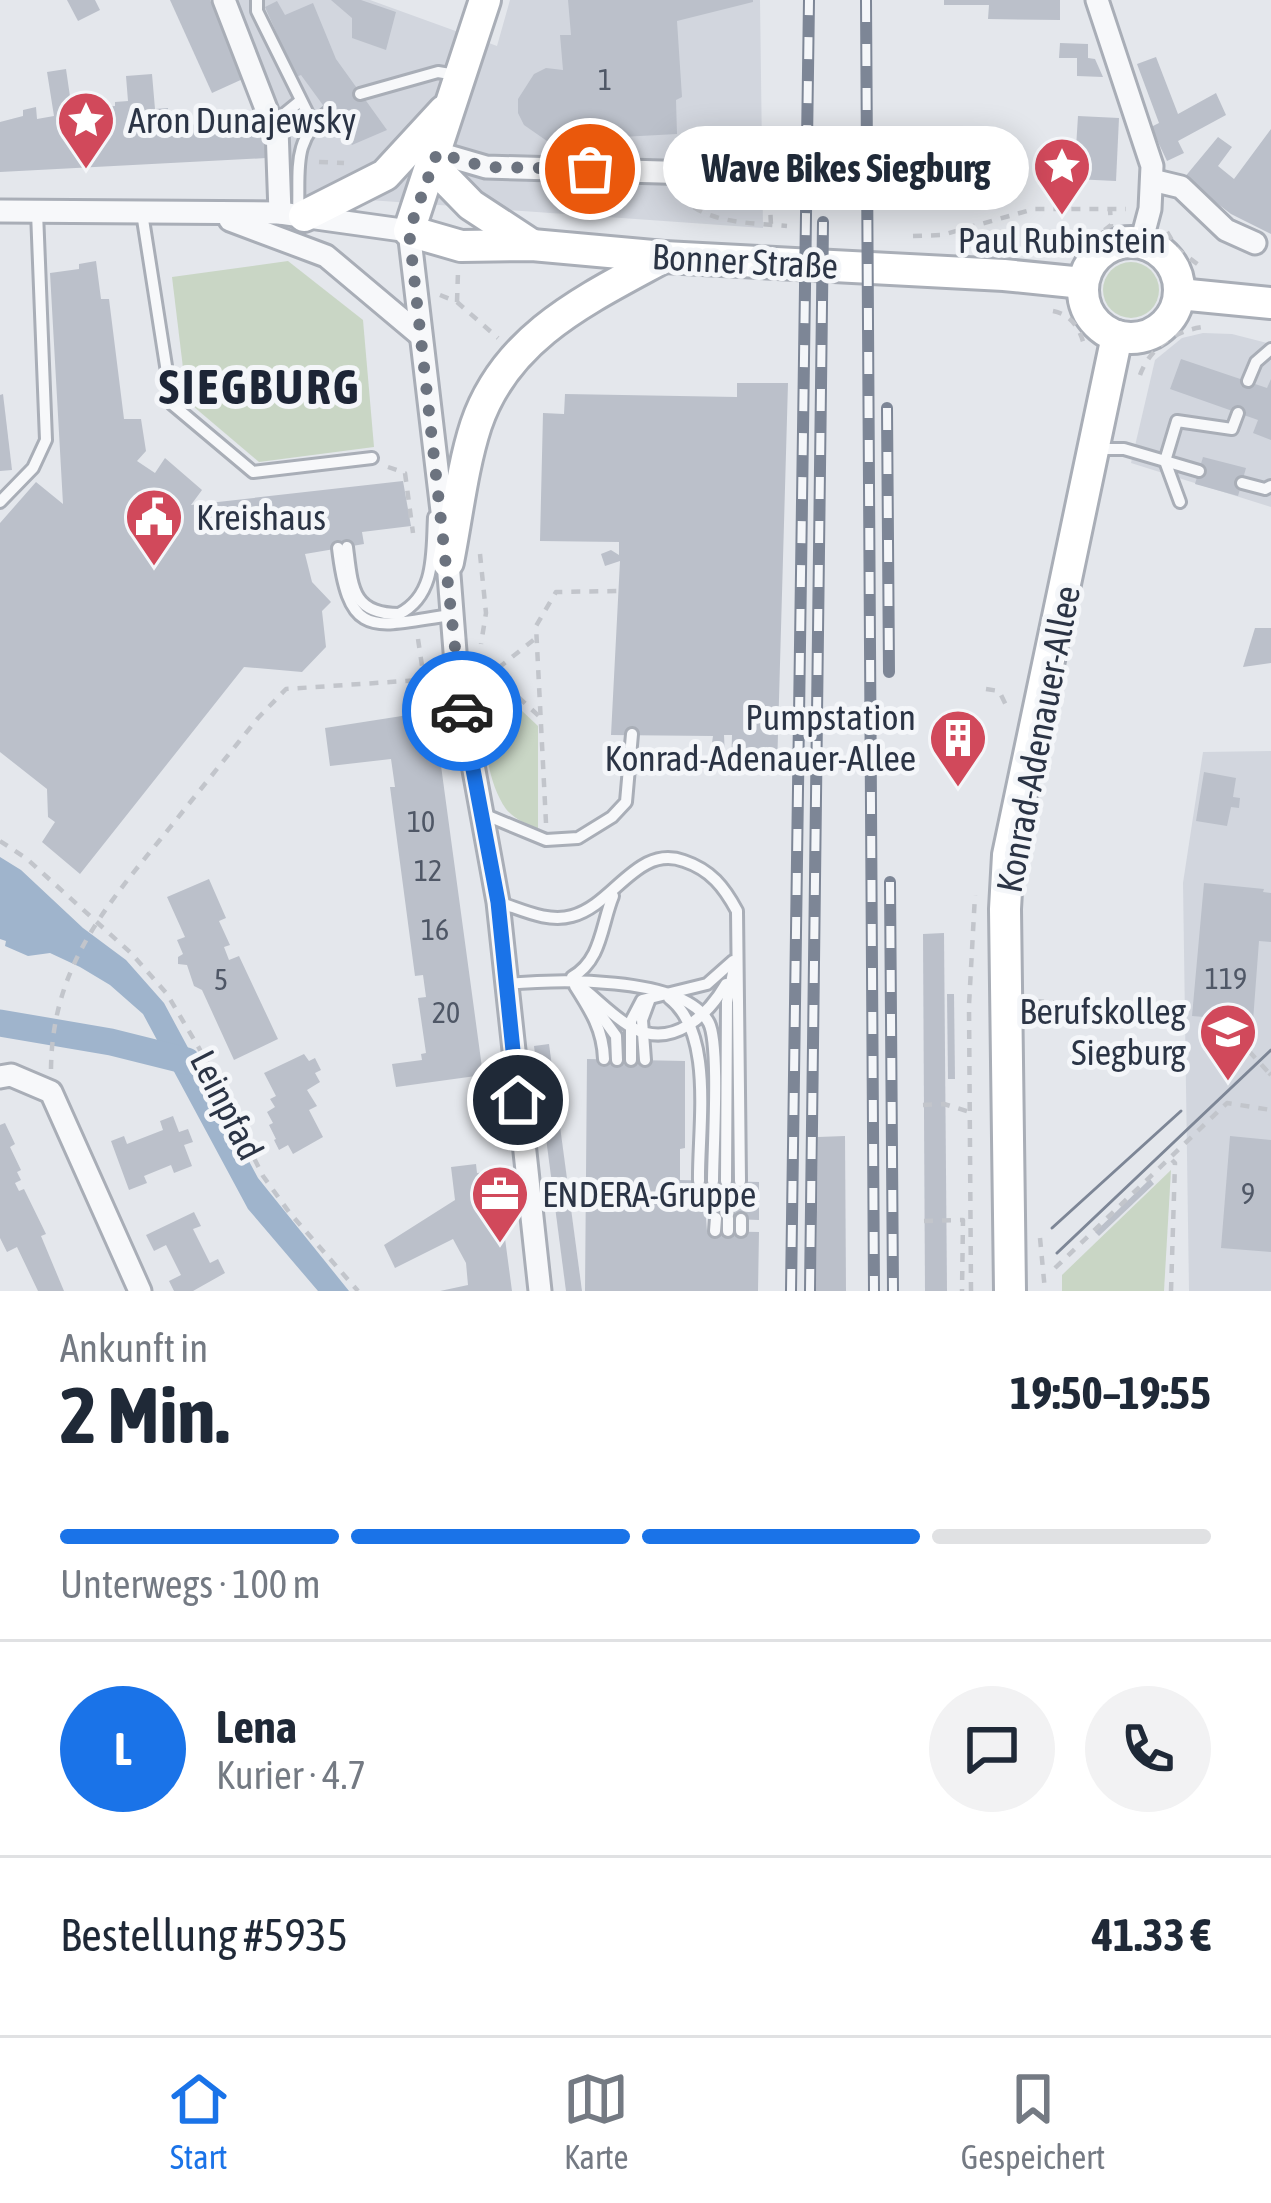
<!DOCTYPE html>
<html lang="de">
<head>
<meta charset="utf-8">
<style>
  body { margin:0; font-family:"Asap Condensed",sans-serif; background:#f2f2f3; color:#1f2937; height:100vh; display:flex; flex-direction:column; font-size:45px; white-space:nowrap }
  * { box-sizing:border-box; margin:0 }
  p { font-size:39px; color:#747a83 }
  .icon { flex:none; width:66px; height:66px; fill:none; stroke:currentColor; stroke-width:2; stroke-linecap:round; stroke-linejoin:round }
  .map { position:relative; height:1291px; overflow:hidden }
  .side { display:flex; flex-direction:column; background:#fff; flex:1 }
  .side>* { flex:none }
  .pin { position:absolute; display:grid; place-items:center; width:102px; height:102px; color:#fff; margin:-51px; border:6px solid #fff; border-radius:50%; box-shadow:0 3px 12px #0007 }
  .courier { position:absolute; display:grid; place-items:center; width:120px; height:120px; margin:-60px; border:9px solid #1a73e8; border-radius:50%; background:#fff; color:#222; box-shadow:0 3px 15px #0007 }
  .bubble { position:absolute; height:84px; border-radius:42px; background:#fff; box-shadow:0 6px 30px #0003; font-size:39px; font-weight:700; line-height:84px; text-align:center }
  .summary em { font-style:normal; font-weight:700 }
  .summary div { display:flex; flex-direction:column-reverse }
  .summary { display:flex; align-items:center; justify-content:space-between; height:204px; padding:0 60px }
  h1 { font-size:78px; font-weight:700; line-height:90px }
  .bar { display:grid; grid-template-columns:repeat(4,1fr); gap:18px 12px; align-content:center; height:144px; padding:0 60px }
  .bar i { height:15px; border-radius:9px; background:#e0e1e3 }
  .bar .on { background:#1a73e8 }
  .bar p { grid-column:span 4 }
  .line { display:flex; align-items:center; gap:30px; padding:0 60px; border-top:3px solid #e0e1e3 }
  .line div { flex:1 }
  .round { display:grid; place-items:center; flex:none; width:126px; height:126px; border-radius:63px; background:#f2f2f3 }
  .dock { display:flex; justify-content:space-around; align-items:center; height:168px; border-top:3px solid #e0e1e3; background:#fff; font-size:33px; color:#747a83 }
  .dock a { display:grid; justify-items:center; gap:6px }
  .dock .on { color:#1a73e8 }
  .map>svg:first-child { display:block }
</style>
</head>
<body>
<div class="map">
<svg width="1271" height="1291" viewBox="0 0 1271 1291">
  <rect width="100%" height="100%" fill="#e4e7ec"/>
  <g fill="#d2d6de">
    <polygon points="230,0 370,0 497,46 510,0 760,0 763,228 284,194"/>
    <polygon points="1203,333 1232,334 1271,344 1271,507 1131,463 1155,360 1182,338"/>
    <polygon points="1271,751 1271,1291 1189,1291 1183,883 1203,752"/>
  </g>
  <g fill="#c9d6c5">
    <polygon points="288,261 363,320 374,447 259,462 187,401 172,277"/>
    <circle cx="1131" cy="290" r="28"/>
    <path d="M479,678H487L538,726V830C527,824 514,819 506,809C482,775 484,718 479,678Z"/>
    <polygon points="1171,1170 1164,1291 1062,1291 1062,1275"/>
  </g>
  <polygon fill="#9fb4cc" points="0,857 21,870 83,928 126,960 164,1003 258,1178 349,1291 318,1291 248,1209 143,1014 110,985 80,967 50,953 28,956 5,946 6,941 0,939"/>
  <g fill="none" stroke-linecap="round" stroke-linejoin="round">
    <polyline stroke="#9fb4cc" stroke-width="27" points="0,1023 111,1042 187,1061"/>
  </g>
  <g fill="#bbc0ca">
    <polygon points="67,0 95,0 100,10 78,21"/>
    <polygon points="170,0 210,0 245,78 212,93"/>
    <polygon points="331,0 361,0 396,12 386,50 352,38 352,18"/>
    <polygon points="568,0 753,0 753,2 677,21 682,97 676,100 677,134 547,141 524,125 518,113 518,99 534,74 546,68 563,70 560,35 571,35"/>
    <polygon points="944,0 1060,0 1060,20 988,19 989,5 944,5"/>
    <polygon points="277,1 285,15 313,3 336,59 387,130 352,145 301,75 296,77 265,7"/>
    <polygon points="1060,43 1088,44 1088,58 1095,59 1103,77 1077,76 1077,58 1059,58"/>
    <polygon points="1156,57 1178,114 1216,93 1226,115 1178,141 1184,153 1167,161 1151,127 1159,123 1137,64"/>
    <polygon points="66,69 74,124 87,123 85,100 95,100 97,107 115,106 115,102 128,101 126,76 152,74 155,109 168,108 169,126 262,120 266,158 0,172 0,122 23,116 23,110 36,107 37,119 54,116 47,72"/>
    <polygon points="1078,116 1119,118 1116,181 1074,179"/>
    <polygon points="1271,129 1271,234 1231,214 1184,178 1218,137 1232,147 1218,166 1234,179"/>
    <polygon points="96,261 101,299 109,299 124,419 141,419 146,451 137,461 155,473 165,458 202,490 191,505 403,481 411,526 362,532 364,544 305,554 312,582 331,602 322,611 326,647 302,672 244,667 80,874 42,842 55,822 48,817 47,789 0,752 0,523 36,482 63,504 50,273 79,269 79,264"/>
    <polygon points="1181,359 1267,388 1271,379 1271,440 1253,433 1258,420 1170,389"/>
    <polygon points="737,383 788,383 777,769 731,769 732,735 724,735 725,758 710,757 713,736 611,735 620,561 605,566 601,554 611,550 619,555 619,542 540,541 543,413 564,414 565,394 737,397"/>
    <polygon points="3,394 12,470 0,471 0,395"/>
    <polygon points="1203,457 1246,468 1238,496 1195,484"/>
    <polygon points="1255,628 1271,628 1271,663 1243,667"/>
    <polygon points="421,713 422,723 427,723 439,751 483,1075 396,1087 392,1064 422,1060 421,1054 426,1053 418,998 426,997 423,975 415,976 390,787 395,787 391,759 330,766 325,728"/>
    <polygon points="1204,772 1236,778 1233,797 1240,798 1239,808 1231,807 1227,826 1196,821"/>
    <polygon points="209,879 226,918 219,921 230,945 224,947 229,960 239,956 278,1039 234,1060 202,990 194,986 187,965 178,964 178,957 183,954 177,940 185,937 167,897"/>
    <polygon points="1204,883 1264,889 1263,892 1271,893 1271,942 1259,941 1253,1021 1192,1016"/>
    <polygon points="944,933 947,1291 925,1291 923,934"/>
    <polygon points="947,994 954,994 955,1079 948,1079"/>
    <polygon points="549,1044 582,1291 566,1291 534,1046"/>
    <polygon points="304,1054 309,1061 315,1058 321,1070 315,1073 320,1082 307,1090 317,1106 309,1110 323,1137 293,1154 288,1145 279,1150 274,1140 276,1139 269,1125 273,1123 267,1112 275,1107 270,1099 276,1096 264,1073"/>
    <polygon points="587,1059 685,1061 685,1148 680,1149 680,1180 759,1182 759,1220 706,1218 707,1231 759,1232 758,1291 585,1291"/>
    <polygon points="173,1116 179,1132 188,1129 193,1142 184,1145 192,1166 174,1173 171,1165 144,1176 147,1183 129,1190 111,1141 124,1136 127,1144 163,1130 160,1121"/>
    <polygon points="5,1123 15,1144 10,1147 21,1170 17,1172 21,1180 15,1183 19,1191 24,1189 46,1234 41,1236 64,1291 38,1291 17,1247 7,1252 0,1238 0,1125"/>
    <polygon points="845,1136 846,1291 816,1291 818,1137"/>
    <polygon points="1230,1136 1271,1140 1271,1252 1221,1248"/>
    <polygon points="476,1164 477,1173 496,1171 512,1291 440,1291 468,1285 466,1263 453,1239 395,1268 384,1245 455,1200 451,1167"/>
    <polygon points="1150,1179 1154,1184 1099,1236 1095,1232"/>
    <polygon points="194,1212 201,1226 193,1229 210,1263 218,1259 225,1273 193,1291 174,1291 169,1281 181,1275 166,1245 154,1251 146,1235"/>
  </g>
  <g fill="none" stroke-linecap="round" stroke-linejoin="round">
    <g stroke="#a9aeb7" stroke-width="16">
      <g id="lane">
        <polyline points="257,0 257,11 313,124"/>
        <polyline points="360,94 438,72 456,75"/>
        <polyline points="272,124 299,102"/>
        <path d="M298,212C300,169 291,141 328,112"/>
        <polyline points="142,213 172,404 253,472 372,458"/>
        <polyline points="1248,381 1256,362 1271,349"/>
        <polyline points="1098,449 1124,449 1165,461 1177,421 1232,429 1238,413"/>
        <polyline points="1165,461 1180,502"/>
        <polyline points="1165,461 1199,471"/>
        <polyline points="1242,483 1265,489 1271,486"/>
        <polyline points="0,502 33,468 46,440 37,212"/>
        <path d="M347,547C352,587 352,614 399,614C436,595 432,553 434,517"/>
        <path d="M338,548C349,642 374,626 451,615"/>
        <polyline points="481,813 546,840 578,838 612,817 626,802 632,734"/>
        <path d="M498,902C521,909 547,923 572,916C614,905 637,844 684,861C711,870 724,887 737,911L740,1181"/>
        <path d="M572,977C602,960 601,925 613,896"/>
        <path d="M573,981C594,995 611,1016 633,1028C673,1049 708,1015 726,984"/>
        <path d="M506,984C551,980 684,974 709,1023C720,1045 713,1150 713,1181"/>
        <path d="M575,986C591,1011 603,1030 604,1059"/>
        <path d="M669,998C715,1033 698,1129 699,1181"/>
        <polyline points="592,1003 616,1036 617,1060"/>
        <polyline points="631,1060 631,1021 642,1000 707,984 733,961"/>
        <polyline points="645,1060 642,1020 649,1001"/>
        <polyline points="726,1181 727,1002 734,968"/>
        <polyline points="741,1219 741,1231"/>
        <polyline points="715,1231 716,1218"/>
        <polyline points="728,1231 728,1218"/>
      </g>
    </g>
    <g stroke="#a9aeb7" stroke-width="27">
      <g id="street">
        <polyline points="224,0 272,124 277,128 280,213"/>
        <polyline points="1097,0 1152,166 1150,209 1141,243"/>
        <polyline points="438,153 486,167 731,174"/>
        <polyline points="1152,180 1181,187 1226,230 1255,243"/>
        <polyline points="0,211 280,213 409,231 448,562 457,677 498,902 540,1291"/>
        <polyline points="230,220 326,256 420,335"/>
        <polyline points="0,1077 11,1075 51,1092 140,1291"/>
      </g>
    </g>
    <g stroke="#a9aeb7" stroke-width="36">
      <g id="secondary">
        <polyline points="485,0 409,231 461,246 532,245 664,257 1004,275 1083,283"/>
        <polyline points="433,166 471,205 532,245"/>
        <polyline points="304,216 385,175 444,111"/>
        <circle cx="1131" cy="290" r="48"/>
        <polyline points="1179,294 1271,303"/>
        <path d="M448,562C457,517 462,468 476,425C506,336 587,299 664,257"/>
        <polyline points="1010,1291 1005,909 1008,855 1117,336"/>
      </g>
    </g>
    <g stroke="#c2c5cb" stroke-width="4.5" stroke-dasharray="9 9" stroke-linecap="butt">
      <polyline points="319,162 344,163"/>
      <polyline points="749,189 770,206 771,225"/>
      <path d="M681,195C702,224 754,223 787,226"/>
      <polyline points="1167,232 1177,249 1200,266"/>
      <polyline points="913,236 942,235 1034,209 1126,209"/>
      <polyline points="1076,252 1111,225 1110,209"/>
      <polyline points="440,295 457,302 498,338"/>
      <polyline points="457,302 458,272"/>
      <path d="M1053,311C1073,315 1081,331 1085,349"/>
      <path d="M1140,375C1150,348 1174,331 1203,327"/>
      <polyline points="388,467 405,473 413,533"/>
      <polyline points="480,554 486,613 481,644"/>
      <polyline points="418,639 424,679"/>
      <polyline points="482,673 492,673 536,638"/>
      <polyline points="492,673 541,718"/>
      <polyline points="986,689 999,691 1009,711"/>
      <polyline points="546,823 536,626 556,592 619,591"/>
      <polyline points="0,841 27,859 131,953 167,994 199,1048 263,1176 289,1212 358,1291"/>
      <polyline points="1035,1001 1077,1004"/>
      <polyline points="1221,1019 1237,1038"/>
      <path d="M51,1069C52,971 101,912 159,841C192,800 225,759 258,718L286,689L435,679"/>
      <polyline points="1269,1073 1271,1075"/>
      <polyline points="923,1105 944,1104 970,1112"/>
      <polyline points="924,1221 963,1220 962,1291"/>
      <polyline points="1040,1238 1045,1291"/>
      <polyline points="1055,1268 1227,1103 1271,1110"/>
      <polyline points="971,1291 969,1005 975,895"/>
      <polyline points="1171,1291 1175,1163 1172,1160"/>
    </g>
    <use href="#lane" stroke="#f7f8fa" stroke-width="10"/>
    <use href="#street" stroke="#f7f8fa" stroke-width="21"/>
    <use href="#secondary" stroke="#fff" stroke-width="30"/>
    <g stroke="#7d8696" stroke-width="3">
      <polyline points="1052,1228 1181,1111"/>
      <polyline points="1057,1253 1271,1050"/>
    </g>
    <g stroke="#7d8696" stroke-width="12">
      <g id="rail">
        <polyline points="866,0 874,1291"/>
        <polyline points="887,408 889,672"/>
        <polyline points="890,882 893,1291"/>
        <polyline points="791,1291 809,0"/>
        <polyline points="810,1291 823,222"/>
      </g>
    </g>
    <use href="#rail" stroke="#f4f6f9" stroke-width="8" stroke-dasharray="22" stroke-linecap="butt"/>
    <polyline stroke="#c2c5cb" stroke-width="4.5" stroke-dasharray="9 9" stroke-linecap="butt" points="1237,1038 1269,1073"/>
  </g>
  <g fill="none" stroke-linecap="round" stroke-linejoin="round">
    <polyline stroke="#6c737f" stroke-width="12" stroke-dasharray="0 21.6" points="462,711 409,231 437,153 486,167 590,169"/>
    <polyline stroke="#1a73e8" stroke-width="15" points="462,711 498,902 518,1100"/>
  </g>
  <defs>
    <g id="sight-pin" transform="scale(3)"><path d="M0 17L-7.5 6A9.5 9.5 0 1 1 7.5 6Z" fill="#d1495b" stroke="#f4f6f9"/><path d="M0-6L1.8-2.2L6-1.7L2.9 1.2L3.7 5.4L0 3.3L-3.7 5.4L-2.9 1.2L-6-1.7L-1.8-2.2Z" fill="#fff"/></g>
    <g id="civic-pin" transform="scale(3)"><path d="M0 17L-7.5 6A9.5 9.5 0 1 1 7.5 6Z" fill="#d1495b" stroke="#f4f6f9"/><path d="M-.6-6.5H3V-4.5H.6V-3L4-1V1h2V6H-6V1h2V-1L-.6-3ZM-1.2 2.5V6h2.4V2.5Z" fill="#fff"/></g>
    <g id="building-pin" transform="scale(3)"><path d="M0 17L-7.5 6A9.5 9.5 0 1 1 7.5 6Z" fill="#d1495b" stroke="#f4f6f9"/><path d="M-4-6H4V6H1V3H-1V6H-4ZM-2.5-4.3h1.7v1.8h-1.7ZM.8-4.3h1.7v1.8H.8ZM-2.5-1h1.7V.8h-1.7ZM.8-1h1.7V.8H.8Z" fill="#fff"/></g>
    <g id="school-pin" transform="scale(3)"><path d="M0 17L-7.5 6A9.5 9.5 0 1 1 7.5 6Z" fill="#d1495b" stroke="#f4f6f9"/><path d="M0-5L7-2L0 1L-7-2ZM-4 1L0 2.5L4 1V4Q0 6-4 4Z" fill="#fff"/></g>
    <g id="office-pin" transform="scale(3)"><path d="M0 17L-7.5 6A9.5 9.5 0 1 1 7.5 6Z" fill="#d1495b" stroke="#f4f6f9"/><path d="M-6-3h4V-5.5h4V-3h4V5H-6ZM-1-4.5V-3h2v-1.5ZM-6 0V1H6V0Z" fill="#fff"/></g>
  </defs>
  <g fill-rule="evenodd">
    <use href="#sight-pin" x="86" y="120"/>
    <use href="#sight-pin" x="1062" y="166"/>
    <use href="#civic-pin" x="154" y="517"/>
    <use href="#building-pin" x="958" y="738"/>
    <use href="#school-pin" x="1228" y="1032"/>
    <use href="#office-pin" x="500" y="1194"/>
  </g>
  <g text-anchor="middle" stroke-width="10" stroke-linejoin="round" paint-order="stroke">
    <g font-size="30" fill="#4f5766">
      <text x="605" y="90">1</text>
      <text x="421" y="832">10</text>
      <text x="428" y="881">12</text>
      <text x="435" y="940">16</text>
      <text x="1226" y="989">119</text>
      <text x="221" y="990">5</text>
      <text x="446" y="1023">20</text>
      <text x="1248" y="1204">9</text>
    </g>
    <g font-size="36" fill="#2b3445" stroke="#f4f6f9" text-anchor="start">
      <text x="128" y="133">Aron Dunajewsky</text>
      <text x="1062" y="253" text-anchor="middle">Paul Rubinstein</text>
      <text x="196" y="530">Kreishaus</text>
      <text x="916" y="730" text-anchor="end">Pumpstation<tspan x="916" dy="41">Konrad-Adenauer-Allee</tspan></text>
      <text x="1186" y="1024" text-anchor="end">Berufskolleg<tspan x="1186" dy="41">Siegburg</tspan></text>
      <text x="542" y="1207">ENDERA-Gruppe</text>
    </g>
    <g font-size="36" fill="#2b3445" stroke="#f4f6f9">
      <text transform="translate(745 261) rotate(3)" y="13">Bonner Straße</text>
      <text transform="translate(1038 739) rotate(-79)" y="13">Konrad-Adenauer-Allee</text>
      <text transform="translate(227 1105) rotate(63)" y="13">Leinpfad</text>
    </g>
    <g font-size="48" font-weight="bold" letter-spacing="3" fill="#1d2536" stroke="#f4f6f9">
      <text x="260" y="404">SIEGBURG</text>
    </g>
  </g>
</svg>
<div class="pin" style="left:590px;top:169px;background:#ea580c"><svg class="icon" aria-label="bag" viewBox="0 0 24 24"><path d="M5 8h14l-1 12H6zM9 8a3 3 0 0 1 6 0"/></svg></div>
<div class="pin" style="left:518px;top:1100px;background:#1f2937"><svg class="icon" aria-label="home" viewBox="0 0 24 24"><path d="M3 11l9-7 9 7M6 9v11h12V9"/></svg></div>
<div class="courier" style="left:462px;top:711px"><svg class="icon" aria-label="car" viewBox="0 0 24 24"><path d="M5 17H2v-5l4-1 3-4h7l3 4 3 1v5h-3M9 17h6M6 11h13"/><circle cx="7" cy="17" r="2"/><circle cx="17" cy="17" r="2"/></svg></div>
<div class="bubble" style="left:663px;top:126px;width:366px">Wave Bikes Siegburg</div>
</div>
<section class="side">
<div class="summary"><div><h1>2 Min.</h1><p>Ankunft in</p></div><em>19:50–19:55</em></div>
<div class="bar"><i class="on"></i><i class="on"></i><i class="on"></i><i></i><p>Unterwegs · 100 m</p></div>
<div class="line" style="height:216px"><b class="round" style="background:#1a73e8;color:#fff">L</b><div><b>Lena</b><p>Kurier · 4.7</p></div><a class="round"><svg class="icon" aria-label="chat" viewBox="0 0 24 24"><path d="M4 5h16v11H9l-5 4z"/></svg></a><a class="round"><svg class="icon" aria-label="phone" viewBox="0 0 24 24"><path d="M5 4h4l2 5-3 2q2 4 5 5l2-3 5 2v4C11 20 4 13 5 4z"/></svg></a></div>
<div class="line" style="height:156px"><div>Bestellung #5935</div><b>41.33 €</b></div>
</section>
<nav class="dock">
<a class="on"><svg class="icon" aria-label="home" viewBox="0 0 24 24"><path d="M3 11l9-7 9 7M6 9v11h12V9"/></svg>Start</a>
<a><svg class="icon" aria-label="map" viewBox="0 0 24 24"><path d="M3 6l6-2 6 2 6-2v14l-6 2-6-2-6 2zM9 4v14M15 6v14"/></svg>Karte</a>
<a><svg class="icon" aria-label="saved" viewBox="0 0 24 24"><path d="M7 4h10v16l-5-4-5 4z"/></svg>Gespeichert</a>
</nav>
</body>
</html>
